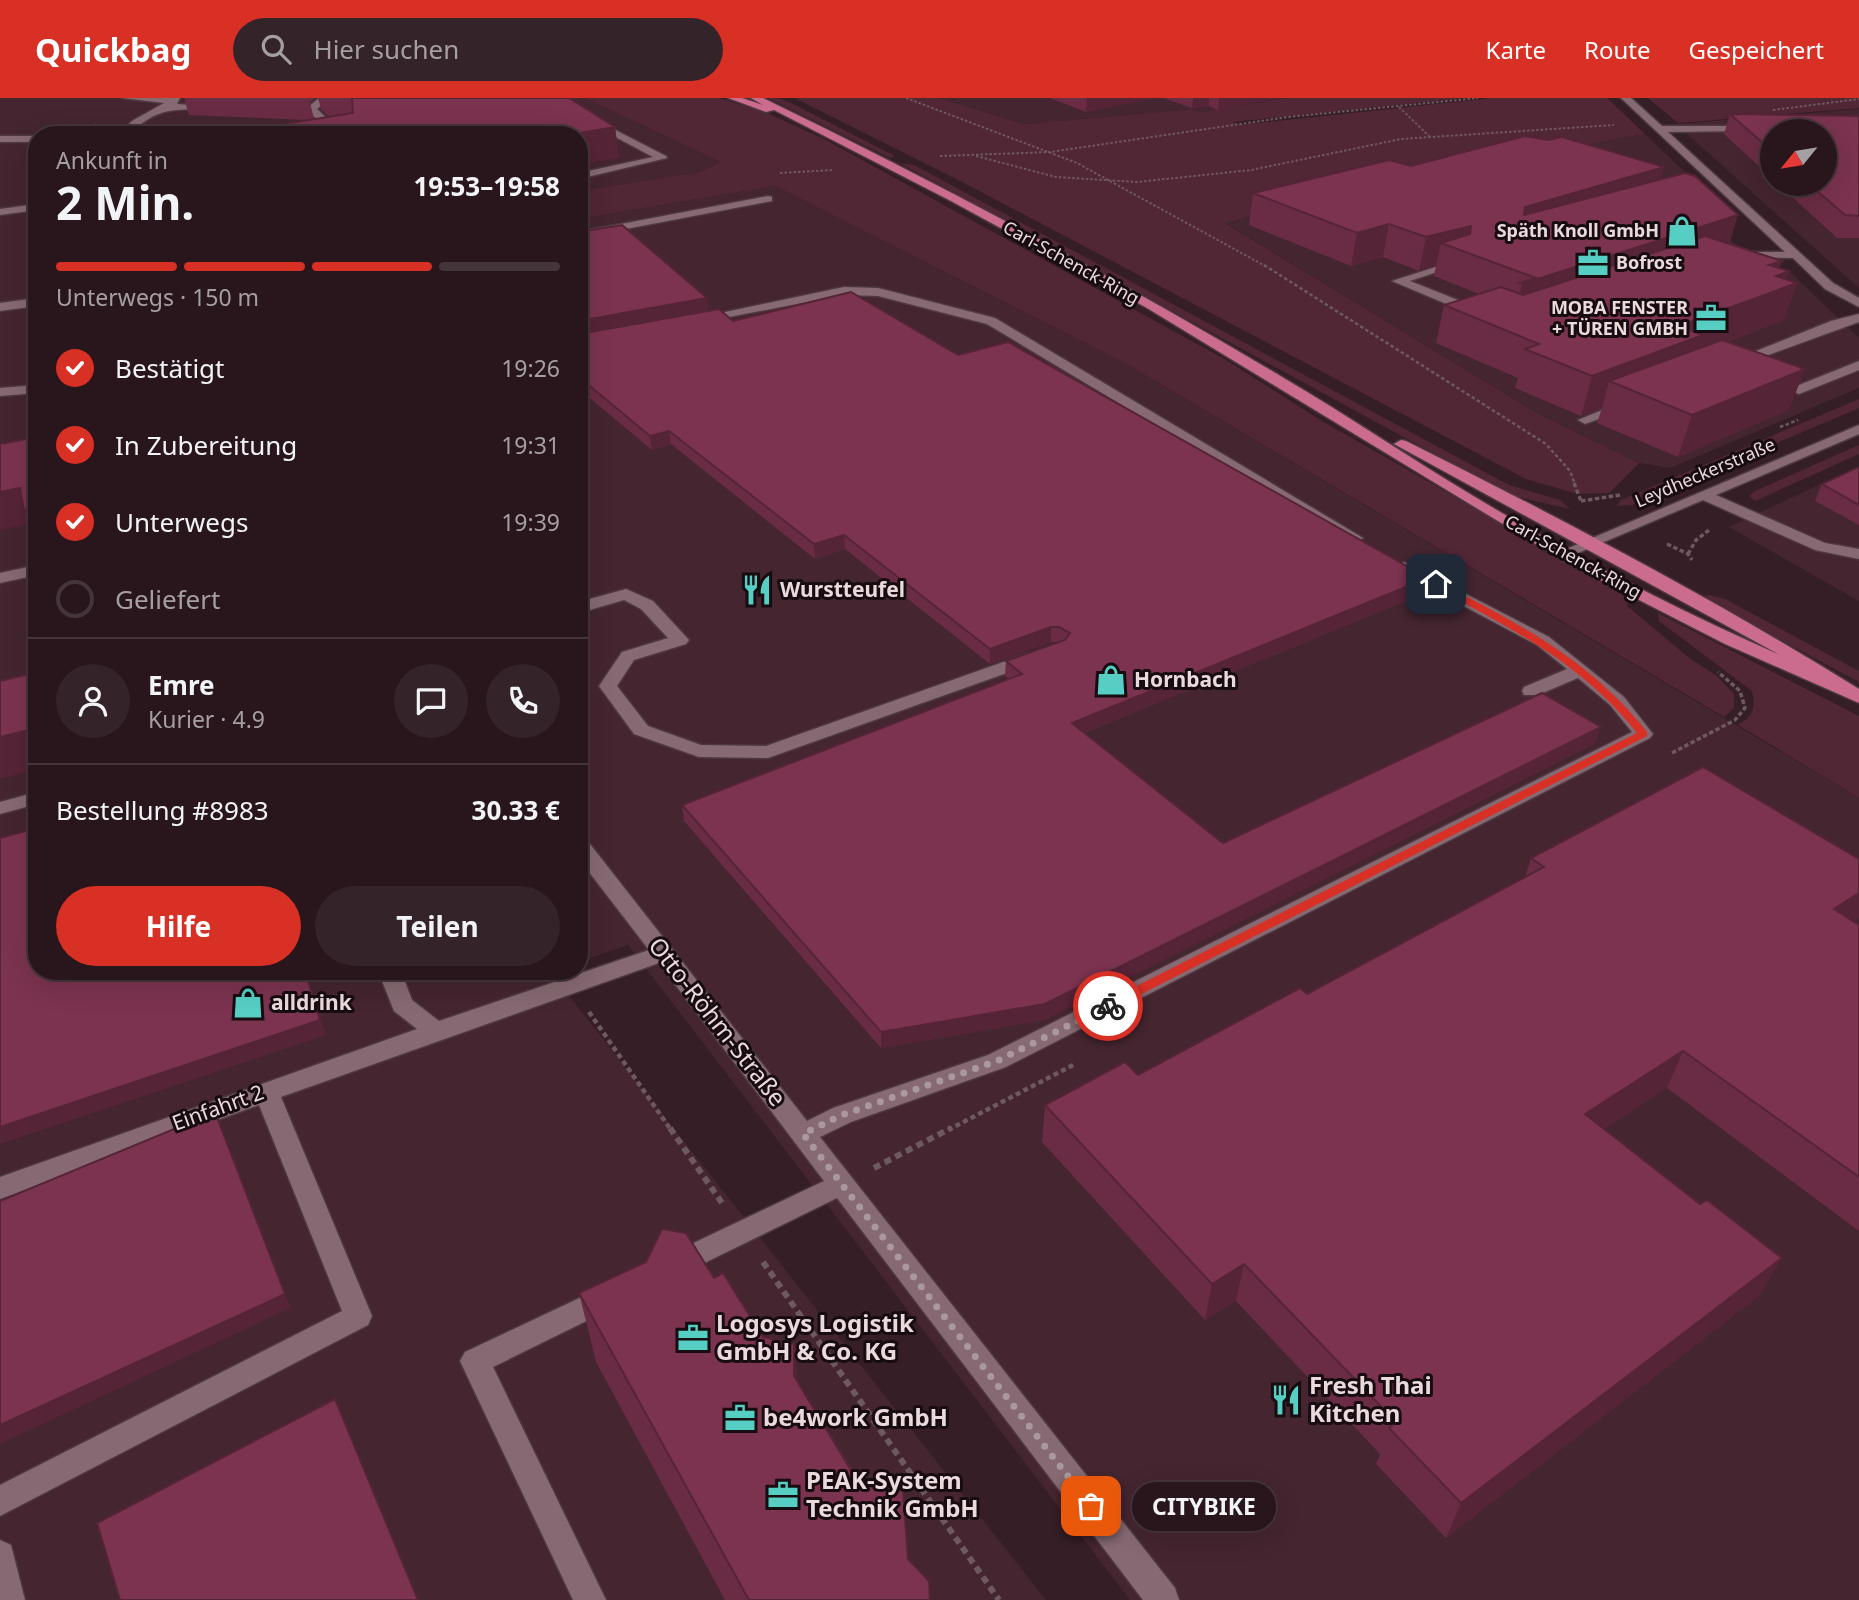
<!DOCTYPE html>
<html lang="de">
<head>
<meta charset="utf-8">
<style>
  body { margin:0; font-family:"Noto Sans",sans-serif; background:#342329; color:#f1f3f6; height:100vh; display:flex; flex-direction:column; font-size:26px; white-space:nowrap }
  * { box-sizing:border-box; margin:0 }
  p { font-size:23px; color:#a59fa3 }
  .icon { flex:none; width:38px; height:38px; fill:none; stroke:currentColor; stroke-width:2; stroke-linecap:round; stroke-linejoin:round }
  .map { position:relative; flex:1; overflow:hidden }
  .sheet { position:absolute; left:28px; top:28px; width:560px; height:854px; display:flex; flex-direction:column; background:#28161c; border-radius:28px; box-shadow:0 7px 28px #0002,0 0 0 2px #44353b }
  .sheet>* { flex:none }
  .needle { width:46px; rotate:240deg }
  .tools { position:absolute; left:1760px; top:21px; display:grid; gap:14px }
  .tools a { display:grid; place-items:center; width:77px; height:77px; border-radius:50%; background:#28161c; box-shadow:0 7px 28px #0002,0 0 0 2px #44353b; font-size:35px }
  .pin { position:absolute; display:grid; place-items:center; width:60px; height:60px; color:#fff; margin:-30px; border-radius:14px; box-shadow:0 4px 10px #0006 }
  .courier { position:absolute; display:grid; place-items:center; width:70px; height:70px; margin:-35px; border:5px solid #d93025; border-radius:50%; background:#fff; color:#222; box-shadow:0 2px 9px #0007 }
  .bubble { position:absolute; height:49px; border-radius:24px; background:#28161c; box-shadow:0 7px 28px #0002,0 0 0 2px #44353b; font-size:23px; font-weight:700; line-height:49px; text-align:center }
  .summary em { font-style:normal; font-weight:700 }
  .summary div { display:flex; flex-direction:column-reverse }
  .summary { display:flex; align-items:center; justify-content:space-between; height:119px; padding:0 28px }
  h1 { font-size:46px; font-weight:700; line-height:52px }
  .bar { display:grid; grid-template-columns:repeat(4,1fr); gap:10px 7px; align-content:center; height:84px; padding:0 28px }
  .bar i { height:9px; border-radius:5px; background:#44353b }
  .bar .current { background:#d93025 }
  .bar p { grid-column:span 4 }
  .line { display:flex; align-items:center; gap:18px; padding:0 28px; border-top:2px solid #44353b }
  .line div { flex:1 }
  .round { display:grid; place-items:center; flex:none; width:74px; height:74px; border-radius:37px; background:#342329 }
  ol { padding:0 28px; list-style:none }
  li { display:flex; align-items:center; gap:21px; height:77px }
  li p { margin-inline-start:auto }
  li .icon { padding:7px; border-radius:50%; background:#d93025; color:#fff; stroke-width:4 }
  li:last-child { color:#a59fa3 }
  li i { width:38px; height:38px; border:4px solid #44353b; border-radius:50% }
  .button { display:flex; gap:14px; margin-top:auto; padding:14px 28px }
  .button a { flex:1; height:80px; border-radius:42px; background:#d93025; color:#fff; font-size:28px; font-weight:700; line-height:80px; text-align:center }
  .button a+a { background:#342329; color:#f1f3f6 }
  header { display:flex; align-items:center; gap:42px; box-sizing:border-box; height:98px; padding:0 35px; background:#d93025; color:#fff }
  header strong { font-size:33px }
  nav { display:flex; gap:38px; margin-inline-start:auto; font-size:24px }
  .search { width:490px; height:63px; background:#342329; display:flex; align-items:center; gap:18px; box-sizing:border-box; padding:0 24px; border-radius:38px; color:#a59fa3; font-size:26px }
  .map>svg:first-child { display:block }
</style>
</head>
<body>
<header>
<strong>Quickbag</strong>
<div class="search"><svg class="icon" aria-label="search" viewBox="0 0 24 24"><circle cx="10" cy="10" r="6"/><path d="M15 15l6 6"/></svg>Hier suchen</div>
<nav><a>Karte</a><a>Route</a><a>Gespeichert</a></nav>
</header>
<div class="map">
<svg width="1859" height="1502" viewBox="0 0 1859 1502">
  <rect width="100%" height="100%" fill="#361e26"/>
  <g fill="#442530" fill-rule="evenodd">
    <polygon points="0,0 585,0 720,64 699,74 579,93 579,37 37,37 37,873 553,873 551,875 1046,1502 0,1502"/>
    <polygon points="939,0 1285,0 1203,14 1193,11 1025,26"/>
    <path d="M1859,11V190L1676,26ZM1773,33H1825V86H1773Z"/>
    <polygon points="1645,36 1690,79 1676,87 1752,163 1789,173 1859,240 1859,290 1670,370 1639,365 1537,315 1224,124 1374,85"/>
    <polygon points="775,88 1123,264 1859,700 1859,1502 1130,1502 628,847 579,864 579,121"/>
    <polygon points="1859,368 1859,503 1729,429"/>
  </g>
  <g fill="#512635">
    <polygon points="585,0 719,0 765,14 824,41 1226,262 1322,323 1636,502 1626,507 1688,559 1717,578 1734,596 1734,610 1724,619 1123,264 775,88 579,121 579,93 699,74 720,64"/>
    <polygon points="768,0 779,0 793,6 895,58 890,60"/>
    <polygon points="795,0 939,0 1025,26 1193,11 1203,14 1285,0 1465,0 1233,24 1239,27 1492,0 1607,0 1645,36 1374,85 1225,125 1537,315 1639,365 1609,395 1577,396 1526,381 966,86"/>
    <polygon points="1648,0 1859,0 1859,10 1678,25"/>
    <polygon points="900,65 914,67 1509,387 1560,402 1570,411 1518,399 1499,391"/>
    <polygon points="1859,301 1859,310 1632,407 1617,408 1621,402"/>
    <polygon points="1859,347 1859,356 1755,403 1749,398 1755,393"/>
    <polygon points="1709,497 1725,501 1859,573 1859,584 1703,500"/>
    <path d="M1658,515L1859,618V700L1738,627C1753,618 1756,610 1752,593L1659,523Z"/>
  </g>
  <g fill="none" stroke-linecap="round" stroke-linejoin="round">
    <g stroke="#4e3940" stroke-width="3">
      <g id="minor">
        <path d="M122,0H180L177,6L219,9L214,12C176,11 157,8 129,37H118L132,23L164,5Z"/>
        <polygon points="319,0 330,0 317,11 344,37 333,37 306,11"/>
        <polygon points="1621,0 1631,0 1662,28 1755,28 1752,33 1668,34 1833,185 1859,200 1859,209 1825,191 1793,160 1731,159 1731,155 1735,154 1785,154"/>
        <polygon points="592,20 666,58 667,60 579,81 579,75 653,59 589,25"/>
        <rect x="0" y="38" width="37" height="6"/>
        <polygon points="768,98 772,99 772,103 579,140 579,134"/>
        <polygon points="37,106 37,112 0,117 0,111"/>
        <polygon points="1454,163 1464,165 1410,183 1483,212 1483,218 1475,218 1392,183"/>
        <polygon points="844,189 878,190 995,220 1363,440 1355,445 1349,443 987,226 878,198 844,197 698,225 692,221"/>
        <polygon points="37,200 37,208 0,213 0,205"/>
        <polygon points="1859,216 1859,224 1738,268 1726,265 1831,223"/>
        <polygon points="1859,263 1859,272 1799,296 1765,282 1772,278 1799,287"/>
        <polygon points="37,287 37,295 0,298 0,290"/>
        <polygon points="1624,303 1631,307 1629,310 1585,326 1578,322"/>
        <polygon points="1859,327 1859,336 1716,397 1825,445 1859,451 1859,461 1815,452 1703,402 1571,458 1565,460 1557,455"/>
        <polygon points="1404,464 1549,539 1624,599 1653,636 1650,640 1006,969 851,1024 820,1039 1175,1490 1179,1502 1143,1502 837,1100 684,1175 674,1179 664,1175 660,1167 664,1159 824,1083 659,865 281,999 372,1218 368,1227 0,1418 0,1387 342,1213 259,1007 0,1101 0,1079 417,931 394,913 378,873 401,873 412,902 439,923 649,852 579,761 579,739 586,741 807,1023 833,1010 988,957 1632,634 1610,607 1578,580 1538,597 1524,597 1522,593 1524,589 1567,571 1537,547 1398,473 1396,469"/>
        <polygon points="37,467 37,477 0,485 0,475"/>
        <polygon points="626,491 653,503 689,542 686,546 634,562 617,588 648,628 701,647 766,648 1026,556 1032,555 1041,560 1038,564 768,660 699,659 634,636 599,588 622,554 668,540 641,511 624,502 579,515 579,504"/>
        <polygon points="37,694 37,706 0,716 0,704"/>
        <polygon points="607,1187 617,1190 621,1199 617,1208 493,1269 606,1502 573,1502 460,1263 465,1254"/>
        <polygon points="0,1442 11,1447 25,1502 0,1502"/>
      </g>
    </g>
    <g stroke="#4e3940" stroke-width="3">
      <path id="major" d="M728,0H742L763,7L751,0H763C940,86 1113,178 1282,279C1347,317 1410,360 1475,399C1573,458 1675,511 1780,557L1394,346L1401,342L1406,343C1560,420 1713,500 1859,591V605L1725,546L1567,465L1147,210L951,103L774,12L766,14Z"/>
    </g>
    <g stroke="#6e595f" stroke-width="2" stroke-dasharray="2.5 2" stroke-linecap="butt">
      <polyline points="906,0 1077,65 1267,169"/>
      <polyline points="1399,9 1430,39"/>
      <polyline points="1773,12 1859,1"/>
      <polyline points="82,37 96,25"/>
      <polyline points="940,58 1050,54 1288,19 1478,0"/>
      <polyline points="976,58 1056,79 1137,84 1251,72 1401,41 1614,27"/>
      <polyline points="780,75 834,72"/>
    </g>
    <g stroke="#6e595f" stroke-width="2.5" stroke-dasharray="3.5 2.5" stroke-linecap="butt">
      <polyline points="1264,167 1546,346 1570,373 1575,386"/>
      <polyline points="1780,329 1798,322"/>
    </g>
    <g stroke="#6e595f" stroke-width="3.5" stroke-dasharray="4.5 2.5" stroke-linecap="butt">
      <polyline points="1574,385 1581,403"/>
      <polyline points="1581,403 1620,397"/>
      <polyline points="1667,446 1688,456 1692,462"/>
      <polyline points="1688,456 1696,442 1709,432"/>
      <polyline points="1672,655 1735,622 1745,610 1740,593 1718,574"/>
    </g>
    <g stroke="#6e595f" stroke-width="4.5" stroke-dasharray="5 3.5" stroke-linecap="butt">
      <polyline points="589,914 671,1032"/>
      <polyline points="948,1032 1075,966"/>
    </g>
    <g stroke="#6e595f" stroke-width="6" stroke-dasharray="7 5" stroke-linecap="butt">
      <polyline points="670,1030 722,1105"/>
      <polyline points="874,1070 951,1030"/>
      <polyline points="763,1164 999,1502"/>
    </g>
    <use href="#minor" fill="#866972" fill-rule="evenodd"/>
    <use href="#major" fill="#cb6c8f" fill-rule="evenodd"/>
  </g>
  <g fill="#6a2c44">
    <polygon points="184,0 315,0 310,4 314,21 329,19 321,11 318,0 569,0 615,29 619,60 306,22 189,17"/>
    <polygon points="1050,0 1155,0 1086,14"/>
    <polygon points="1163,0 1275,0 1218,12 1209,8 1192,10"/>
    <polygon points="1730,16 1859,18 1859,140 1837,140 1778,86 1825,86 1773,33 1773,81 1724,36"/>
    <polygon points="1411,68 1660,82 1729,146 1779,170 1789,173 1786,181 1797,185 1784,222 1727,244 1789,312 1678,359 1597,325 1602,310 1581,318 1515,290 1518,280 1436,245 1444,207 1479,196 1434,178 1436,168 1419,173 1383,159 1351,168 1249,127 1253,95"/>
    <polygon points="579,134 707,200 708,212 635,226 733,223 958,257 1428,480 1425,495 1084,635 1223,745 1596,645 1044,922 881,950 684,723 682,707 1009,581 1005,578 1006,563 1059,544 1051,544 990,566 845,451 815,461 671,346 652,352 579,291"/>
    <polygon points="1859,369 1859,427 1815,403 1822,386"/>
    <polygon points="1531,760 1859,761 1859,820 1854,823 1859,827 1859,1133 1667,990 1604,1031 1760,1197 1446,1440 1376,1366 1380,1356 1236,1203 1205,1222 1042,1044 1045,1007 1138,977 1307,896 1525,779"/>
    <polygon points="646,1164 714,1180 763,1239 798,1284 908,1461 930,1502 725,1502 596,1264 579,1195"/>
  </g>
  <g fill="#562437">
    <polygon points="1087,0 1155,0 1086,14"/>
    <polygon points="1193,0 1209,0 1209,8 1192,10"/>
    <polygon points="1219,0 1275,0 1218,12"/>
    <polygon points="615,29 619,60 579,66 579,37 569,37"/>
    <polygon points="1664,69 1655,100 1517,141 1525,109"/>
    <polygon points="1738,117 1728,150 1513,221 1522,186"/>
    <polygon points="1389,126 1383,159 1351,168 1357,135"/>
    <polygon points="1471,128 1465,154 1441,145 1436,168 1419,173 1426,139"/>
    <polygon points="1782,163 1777,178 1789,173 1783,190 1797,185 1784,222 1697,255 1609,283 1602,310 1581,318 1592,278 1769,167"/>
    <polygon points="707,200 708,212 579,236 579,223"/>
    <polygon points="1805,271 1789,312 1678,359 1692,317"/>
    <polygon points="669,333 671,346 652,352 650,338"/>
    <polygon points="20,390 37,409 37,443 30,426 0,432 0,394"/>
    <polygon points="844,437 845,451 815,461 814,446"/>
    <polygon points="1428,480 1425,495 1071,640 1072,625"/>
    <polygon points="1051,529 1051,544 990,566 990,551"/>
    <polygon points="29,576 37,593 37,610"/>
    <polygon points="1601,629 1596,645 1044,922 881,950 881,934"/>
    <polygon points="37,630 37,671 0,681 0,639"/>
    <polygon points="1859,795 1859,820 1816,848 1834,811"/>
    <polygon points="305,873 326,937 0,1046 0,1029"/>
    <polygon points="1683,953 1667,990 1570,1053 1585,1016"/>
    <polygon points="215,1014 291,1210 0,1346 0,1327"/>
    <polygon points="1782,1160 1760,1197 1446,1440 1461,1405"/>
    <polygon points="1244,1166 1236,1203 1205,1222 1212,1186"/>
    <polygon points="794,1246 801,1315 794,1278"/>
  </g>
  <g fill="#7b334f" stroke="#562437" stroke-width="2">
    <polygon points="352,0 569,0 615,29 569,37 214,37 353,15"/>
    <polygon points="1730,16 1859,18 1859,118 1845,117 1809,86 1825,86 1825,33 1773,33 1773,54"/>
    <polygon points="1525,38 1548,42 1562,39 1664,69 1525,109 1524,117 1685,75 1695,78 1738,117 1522,186 1519,185 1536,180 1441,145 1470,136 1471,128 1426,139 1389,126 1357,135 1253,95 1389,62 1411,68"/>
    <polygon points="622,127 707,200 579,223 579,134"/>
    <polygon points="1705,138 1782,163 1769,167 1789,173 1776,178 1797,185 1679,228 1703,237 1592,278 1525,251 1539,246 1444,207 1501,189 1523,197"/>
    <polygon points="851,194 958,257 1008,244 1428,480 1072,625 1223,745 1542,595 1601,629 1045,906 881,934 682,707 1022,576 1006,563 1065,542 1070,535 1059,529 1051,529 990,551 844,437 814,446 669,333 650,338 579,279 579,236 719,211 733,223"/>
    <polygon points="1722,242 1805,271 1692,317 1609,283"/>
    <polygon points="37,339 37,409 24,412 20,390 0,394 0,346"/>
    <polygon points="1859,369 1859,407 1822,386"/>
    <polygon points="29,576 37,610 37,630 0,639 0,583"/>
    <polygon points="1703,669 1859,761 1859,795 1834,811 1859,827 1859,1079 1683,953 1585,1016 1700,1106 1707,1102 1782,1160 1461,1405 1389,1330 1396,1324 1244,1166 1212,1186 1045,1007 1125,964 1138,977 1300,890 1307,896 1544,769 1531,760"/>
    <polygon points="37,730 37,873 305,873 320,922 0,1029 0,740"/>
    <polygon points="215,1014 285,1196 0,1327 0,1103"/>
    <polygon points="662,1131 686,1135 714,1180 723,1175 763,1239 794,1246 794,1278 860,1387 903,1393 908,1461 929,1483 930,1502 749,1502 579,1195 646,1164"/>
    <polygon points="335,1301 418,1502 120,1502 97,1425"/>
  </g>
  <path fill="#d93025" d="M1432,484H1439C1520,527 1588,560 1647,634V638L1112,911H1103V905L1637,635C1581,564 1510,530 1432,488Z"/>
  <g fill="none" stroke-linecap="round" stroke-linejoin="round">
    <polyline stroke="#ab989d" stroke-width="7" stroke-dasharray="0 12.6" points="1091,1408 803,1036 842,1017 997,963 1108,908"/>
  </g>
  <defs>
    <g id="shop-bare" transform="scale(2.415)"><path d="M-5-2.5h2.3a2.7 3.5 0 0 1 5.4 0H5L5.5 6h-11ZM-1.5-2.5h3a1.5 2.3 0 0 0-3 0Z" fill="#56cec4" stroke="#170c0f" stroke-width="2.5" paint-order="stroke"/></g>
    <g id="office-bare" transform="scale(2.415)"><path d="M-6-3h4V-5.5h4V-3h4V5H-6ZM-1-4.5V-3h2v-1.5ZM-6 0V1H6V0Z" fill="#56cec4" stroke="#170c0f" stroke-width="2.5" paint-order="stroke"/></g>
    <g id="restaurant-bare" transform="scale(2.415)"><path d="M-5-6h1v4h1v-4h1v4h1v-4h1v5L-1.5 .5V6h-2V.5L-5-1ZM5-6V6H3V1.5H1.5Q1.5-4 5-6Z" fill="#56cec4" stroke="#170c0f" stroke-width="2.5" paint-order="stroke"/></g>
  </defs>
  <g fill-rule="evenodd">
    <use href="#shop-bare" x="1682" y="133"/>
    <use href="#office-bare" x="1593" y="165"/>
    <use href="#office-bare" x="1711" y="220"/>
    <use href="#restaurant-bare" x="757" y="492"/>
    <use href="#shop-bare" x="1111" y="582"/>
    <use href="#shop-bare" x="248" y="905"/>
    <use href="#office-bare" x="693" y="1240"/>
    <use href="#restaurant-bare" x="1286" y="1302"/>
    <use href="#office-bare" x="740" y="1320"/>
    <use href="#office-bare" x="783" y="1397"/>
  </g>
  <g text-anchor="middle" stroke-width="6" stroke-linejoin="round" paint-order="stroke">
    <g font-size="18" font-weight="bold" fill="#ead9dd" stroke="#170c0f" text-anchor="end">
      <text x="1659" y="139">Späth Knoll GmbH</text>
      <text x="1616" y="171" text-anchor="start">Bofrost</text>
      <text x="1688" y="216">MOBA FENSTER<tspan x="1688" dy="21">+ TÜREN GMBH</tspan></text>
    </g>
    <g font-size="18" fill="#ead9dd" stroke="#170c0f">
      <text transform="translate(1071 165) rotate(29)" y="6">Carl-Schenck-Ring</text>
      <text transform="translate(1705 375) rotate(-23)" y="6">Leydheckerstraße</text>
      <text transform="translate(1573 459) rotate(29)" y="6">Carl-Schenck-Ring</text>
    </g>
    <g font-size="21" font-weight="bold" fill="#ead9dd" stroke="#170c0f" text-anchor="start">
      <text x="780" y="499">Wurstteufel</text>
      <text x="1134" y="589">Hornbach</text>
      <text x="271" y="912">alldrink</text>
    </g>
    <g font-size="21" fill="#ead9dd" stroke="#170c0f">
      <text transform="translate(218 1010) rotate(-20)" y="7">Einfahrt 2</text>
    </g>
    <g font-size="24" fill="#ead9dd" stroke="#170c0f">
      <text transform="translate(717 924) rotate(52)" y="8">Otto-Röhm-Straße</text>
    </g>
    <g font-size="24" font-weight="bold" fill="#ead9dd" stroke="#170c0f" text-anchor="start">
      <text x="716" y="1234">Logosys Logistik<tspan x="716" dy="28">GmbH &amp; Co. KG</tspan></text>
      <text x="1309" y="1296">Fresh Thai<tspan x="1309" dy="28">Kitchen</tspan></text>
      <text x="763" y="1328">be4work GmbH</text>
      <text x="806" y="1391">PEAK-System<tspan x="806" dy="28">Technik GmbH</tspan></text>
    </g>
  </g>
</svg>
<div class="tools">
<a><svg class="needle" viewBox="-14 -14 28 28"><path d="M0-13l5 13h-10z" fill="#e53935"/><path d="M0 13l5-13h-10z" fill="#a59fa3"/></svg></a>
</div>
<div class="pin" style="left:1091px;top:1408px;background:#ea580c"><svg class="icon" aria-label="bag" viewBox="0 0 24 24"><path d="M5 8h14l-1 12H6zM9 8a3 3 0 0 1 6 0"/></svg></div>
<div class="pin" style="left:1436px;top:486px;background:#1f2937"><svg class="icon" aria-label="home" viewBox="0 0 24 24"><path d="M3 11l9-7 9 7M6 9v11h12V9"/></svg></div>
<div class="courier" style="left:1108px;top:908px"><svg class="icon" aria-label="bike" viewBox="0 0 24 24"><circle cx="6" cy="16" r="4"/><circle cx="18" cy="16" r="4"/><path d="M6 16l4-8h5l3 8M10 8l3 8H6M13 5h3"/></svg></div>
<div class="bubble" style="left:1132px;top:1384px;width:144px">CITYBIKE</div>
<section class="sheet">
<div class="summary"><div><h1>2 Min.</h1><p>Ankunft in</p></div><em>19:53–19:58</em></div>
<div class="bar"><i class="current"></i><i class="current"></i><i class="current"></i><i></i><p>Unterwegs · 150 m</p></div>
<ol>
<li><svg class="icon" aria-label="check" viewBox="0 0 24 24"><path d="M5 12l5 5 9-10"/></svg>Bestätigt<p>19:26</p></li>
<li><svg class="icon" aria-label="check" viewBox="0 0 24 24"><path d="M5 12l5 5 9-10"/></svg>In Zubereitung<p>19:31</p></li>
<li><svg class="icon" aria-label="check" viewBox="0 0 24 24"><path d="M5 12l5 5 9-10"/></svg>Unterwegs<p>19:39</p></li>
<li><i></i>Geliefert</li>
</ol>
<div class="line" style="height:126px"><a class="round"><svg class="icon" aria-label="person" viewBox="0 0 24 24"><circle cx="12" cy="8" r="4"/><path d="M4 21q1-7 8-7t8 7"/></svg></a><div><b>Emre</b><p>Kurier · 4.9</p></div><a class="round"><svg class="icon" aria-label="chat" viewBox="0 0 24 24"><path d="M4 5h16v11H9l-5 4z"/></svg></a><a class="round"><svg class="icon" aria-label="phone" viewBox="0 0 24 24"><path d="M5 4h4l2 5-3 2q2 4 5 5l2-3 5 2v4C11 20 4 13 5 4z"/></svg></a></div>
<div class="line" style="height:91px"><div>Bestellung #8983</div><b>30.33 €</b></div>
<div class="button"><a>Hilfe</a><a>Teilen</a></div>
</section>
</div>
</body>
</html>
